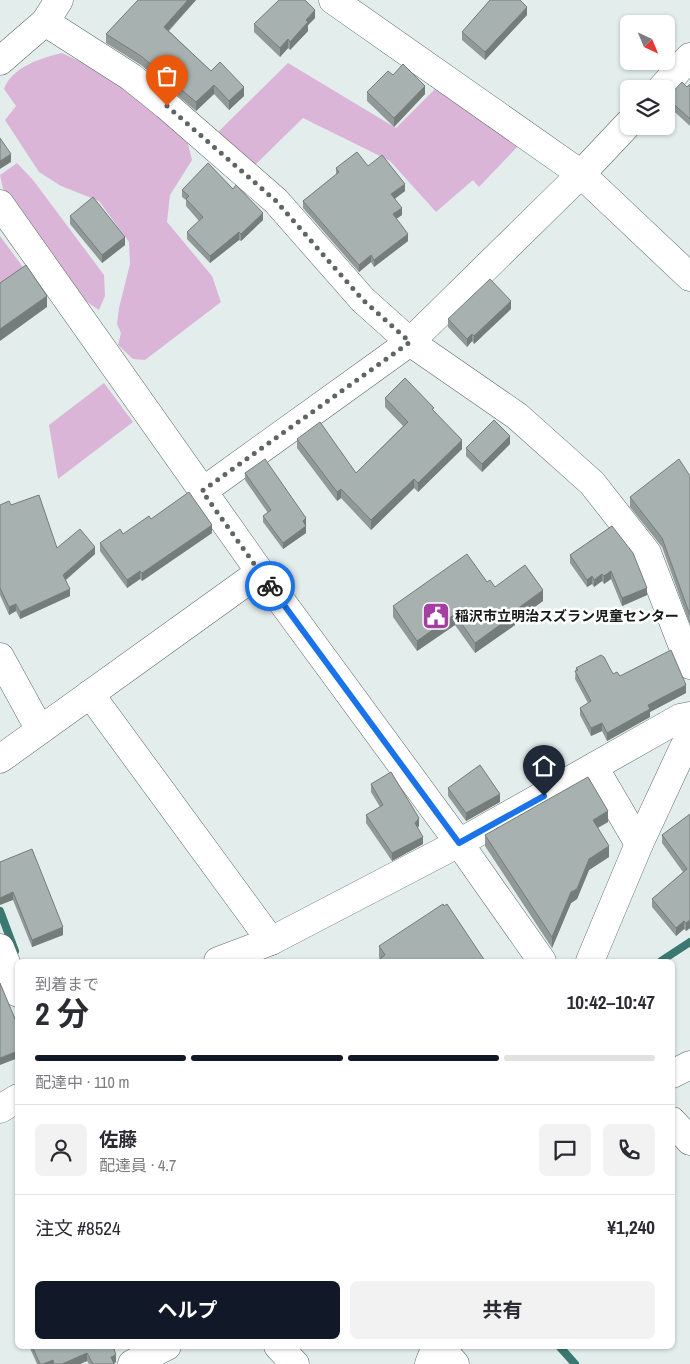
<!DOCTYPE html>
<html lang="ja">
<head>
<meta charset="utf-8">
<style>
  body { margin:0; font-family:"Archivo Narrow","Noto Sans JP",sans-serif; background:#f2f2f3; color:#2b2b33; height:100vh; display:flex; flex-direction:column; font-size:19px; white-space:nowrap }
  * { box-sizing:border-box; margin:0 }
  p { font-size:16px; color:#7c7c81 }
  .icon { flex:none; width:28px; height:28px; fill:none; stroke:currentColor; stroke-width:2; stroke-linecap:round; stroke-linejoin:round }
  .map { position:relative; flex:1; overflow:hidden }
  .side { position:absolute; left:15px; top:959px; width:660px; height:390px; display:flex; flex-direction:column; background:#fff; border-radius:8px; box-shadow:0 1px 4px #0004 }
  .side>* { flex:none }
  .needle { width:32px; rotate:136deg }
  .fabs { position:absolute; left:620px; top:15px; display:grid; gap:10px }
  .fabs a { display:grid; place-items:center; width:55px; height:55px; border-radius:8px; background:#fff; box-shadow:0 1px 4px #0004; font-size:25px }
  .pin { position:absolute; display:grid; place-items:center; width:42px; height:42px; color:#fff; margin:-51px -21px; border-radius:50% 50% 50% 0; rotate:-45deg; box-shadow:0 0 5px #0007 }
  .pin .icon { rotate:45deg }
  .courier { position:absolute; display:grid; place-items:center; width:50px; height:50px; margin:-25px; border:4px solid #1a73e8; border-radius:50%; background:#fff; color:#222; box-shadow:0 1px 6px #0007 }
  .head em { font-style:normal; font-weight:700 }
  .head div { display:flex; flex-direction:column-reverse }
  .head { display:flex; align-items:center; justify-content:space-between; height:85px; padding:0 20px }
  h1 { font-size:32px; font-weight:700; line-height:38px }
  .bar { display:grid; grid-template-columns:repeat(4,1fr); gap:8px 5px; align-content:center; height:60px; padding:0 20px }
  .bar i { height:6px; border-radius:4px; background:#e1e1e2 }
  .bar .active { background:#111827 }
  .bar p { grid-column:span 4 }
  .line { display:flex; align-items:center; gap:12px; padding:0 20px; border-top:1px solid #e1e1e2 }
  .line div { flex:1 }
  .round { display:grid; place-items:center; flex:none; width:52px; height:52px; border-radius:8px; background:#f2f2f3 }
  .primary-button { display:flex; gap:10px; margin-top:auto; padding:10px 20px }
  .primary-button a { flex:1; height:58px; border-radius:8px; background:#111827; color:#fff; font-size:20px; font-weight:700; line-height:58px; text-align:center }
  .primary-button a+a { background:#f2f2f3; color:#2b2b33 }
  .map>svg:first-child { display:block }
</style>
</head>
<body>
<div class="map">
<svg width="690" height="1364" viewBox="0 0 690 1364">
  <rect width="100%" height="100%" fill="#e3eeec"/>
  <g fill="#dbb5d8">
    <path d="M62,53L129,85L187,140L192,160L170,195L167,222L212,276L221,302L145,360L133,359L118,345L121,333L117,324L119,308L130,264L129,242L99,201L61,186L39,172L5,120L16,106L4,89C12,67 41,58 62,53Z"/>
    <polygon points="288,63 396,128 438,86 520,144 479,187 473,180 436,212 390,161 303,118 252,168 215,135"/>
    <polygon points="17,163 33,180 104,275 105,296 99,310 84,300 3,189 0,175"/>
    <polygon points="0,236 25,270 0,287"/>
    <polygon points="104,383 133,422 58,479 49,425"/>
  </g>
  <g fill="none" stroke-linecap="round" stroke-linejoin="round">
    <g stroke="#3c7872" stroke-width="8">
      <polyline points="0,911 15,951"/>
      <polyline points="661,961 690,942"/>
      <polyline points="559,1346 575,1364"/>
    </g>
    <g stroke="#606968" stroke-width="29">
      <g id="street">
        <polyline points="333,0 581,174 690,277"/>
        <polyline points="45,22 131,77 167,106 276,201 363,300 410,342 517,416 592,483 647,553 690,665"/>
        <polyline points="0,61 45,22 59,0"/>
        <polyline points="661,89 690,57"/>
        <polyline points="203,491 410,342 581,174 629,123"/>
        <polyline points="0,657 40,730"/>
        <polyline points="90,694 271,941"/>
        <polyline points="0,759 260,572"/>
        <polyline points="594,767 639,844"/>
        <polyline points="0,948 18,993"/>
        <polyline points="218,961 271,941 459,843 680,718 690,716"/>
        <polyline points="672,1074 690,1065"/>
        <polyline points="0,1109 18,1098"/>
        <polyline points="278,1346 295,1364"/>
        <polyline points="439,1346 455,1364"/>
        <polyline points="132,1364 167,1346"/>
      </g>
    </g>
    <g stroke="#606968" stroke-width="29">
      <g id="secondary">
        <polyline points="0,204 260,572 459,843 542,961"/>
        <polyline points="590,961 639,844 684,747 690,738"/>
        <polyline points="672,1121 690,1141"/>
        <polyline points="429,1364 436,1346"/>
      </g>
    </g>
    <use href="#street" stroke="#fff" stroke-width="28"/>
    <use href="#secondary" stroke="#fff" stroke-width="28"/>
  </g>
  <g fill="#909997">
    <polygon points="137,0 196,0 169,31 211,71 244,96 229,110 214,94 196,111 141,65 106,43 106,34 138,1"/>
    <polygon points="527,15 485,60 462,40 462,32"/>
    <polygon points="315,18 308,25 308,31 290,50 288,48 280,57 254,32 254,24"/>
    <polygon points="393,75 425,94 394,127 367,101 367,92"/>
    <polygon points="690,84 690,126 667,105 667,98 687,87"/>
    <polygon points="368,166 405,191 395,199 402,215 396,219 408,241 374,267 371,262 359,272 303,208 303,201 336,175 336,168"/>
    <polygon points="182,190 263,220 241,241 239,240 210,263 187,239 187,232 199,221 186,206 186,200 182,197"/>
    <polygon points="70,216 125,245 102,263 70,224"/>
    <polygon points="511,309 474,344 472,341 467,347 448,327 448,319"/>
    <polygon points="385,398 434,411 462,449 418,492 414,488 371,530 341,498 337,501 297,448 297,439 356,473 403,426 385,407"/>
    <polygon points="510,444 482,472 466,456 466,448"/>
    <polygon points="245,473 306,525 306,533 283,549 263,522 263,516 268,513 245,480"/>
    <polygon points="690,476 690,625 662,547 630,507 630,497"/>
    <polygon points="0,505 11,505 57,548 95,554 66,580 70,596 20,619 16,611 9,615 0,595"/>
    <polygon points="151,519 212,533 142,581 140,579 127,588 100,551 100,543 123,534"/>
    <polygon points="612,526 647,595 622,606 611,579 604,584 602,581 594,587 592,584 587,587 570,563 570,555"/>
    <polygon points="487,582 495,587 543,601 515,621 515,625 475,653 455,625 417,651 393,617 393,606"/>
    <polygon points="576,668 613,674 686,693 650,712 650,717 607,741 602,731 591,736 580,715 580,708 588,703 575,679"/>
    <polygon points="371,784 419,826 417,828 423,844 392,861 366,823 366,815 380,807 371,792"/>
    <polygon points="448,788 500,802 466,821 448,796"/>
    <polygon points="690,814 690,928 686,931 684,929 676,936 652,907 652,899 683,872 662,843 662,835"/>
    <polygon points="608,822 598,828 609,857 589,870 577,899 571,903 552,948 485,846 485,835"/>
    <polygon points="0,862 63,935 32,947 13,900"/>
    <polygon points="379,946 485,961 380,959 379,957"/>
    <polygon points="29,1346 113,1346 116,1362 114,1364 89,1364 87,1361 80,1364 37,1364"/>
  </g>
  <g fill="#757d7b">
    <polygon points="188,0 196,0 164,35 164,27"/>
    <polygon points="527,7 527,15 485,60 485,52"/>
    <polygon points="315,10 315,18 308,25 308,31 290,50 290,42 306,20"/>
    <polygon points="288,39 288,48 280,57 280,48"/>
    <polygon points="214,85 214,94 196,111 196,102"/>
    <polygon points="425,86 425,94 394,127 394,118"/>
    <polygon points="244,87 244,96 229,110 229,101"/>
    <polygon points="11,154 11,162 0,169 0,161"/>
    <polygon points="405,184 405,191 391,201 391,194"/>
    <polygon points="402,208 402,215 393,221 393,214"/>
    <polygon points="263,213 263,220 241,241 241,234"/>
    <polygon points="239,232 239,240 210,263 210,256"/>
    <polygon points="408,234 408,241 374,267 374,260"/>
    <polygon points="125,237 125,245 102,263 102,255"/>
    <polygon points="371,255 371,262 359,272 359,265"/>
    <polygon points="47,296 47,307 0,341 0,329"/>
    <polygon points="511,301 511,309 474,344 474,336"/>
    <polygon points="472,334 472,341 467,347 467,339"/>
    <polygon points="510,436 510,444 482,472 482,464"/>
    <polygon points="462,440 462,449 418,492 418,483"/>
    <polygon points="414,479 414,488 371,530 371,520"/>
    <polygon points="341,489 341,498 337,501 337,492"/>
    <polygon points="306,518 306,525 303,528 303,521"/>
    <polygon points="212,525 212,533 142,581 142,573"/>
    <polygon points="306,526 306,533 283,549 283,543"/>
    <polygon points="95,547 95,554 63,582 63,575"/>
    <polygon points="140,571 140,579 127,588 127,580"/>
    <polygon points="611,571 611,579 604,584 604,576"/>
    <polygon points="602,574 602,581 594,587 594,580"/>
    <polygon points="592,576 592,584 587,587 587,580"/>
    <polygon points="647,588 647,595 622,606 622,598"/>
    <polygon points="70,589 70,596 20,619 20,612"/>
    <polygon points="543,590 543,601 515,621 515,625 475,653 475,643 513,612"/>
    <polygon points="16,604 16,611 9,615 9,607"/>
    <polygon points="455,614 455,625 417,651 417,641"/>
    <polygon points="686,685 686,693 650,712 650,717 607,741 607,733 648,705"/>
    <polygon points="602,723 602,731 591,736 591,728"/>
    <polygon points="500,794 500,802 466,821 466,813"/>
    <polygon points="608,811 608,822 593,830 593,820"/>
    <polygon points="419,818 419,826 415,830 415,823"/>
    <polygon points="423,837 423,844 392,861 392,853"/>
    <polygon points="609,846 609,857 589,870 577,899 571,903 552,948 552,937 571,892 589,859"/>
    <polygon points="13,892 13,900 0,905 0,898"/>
    <polygon points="690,920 690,928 686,931 686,923"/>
    <polygon points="684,921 684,929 676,936 676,928"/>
    <polygon points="63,927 63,935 32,947 32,940"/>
    <polygon points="18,1051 18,1058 0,1065 0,1058"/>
    <polygon points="87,1353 87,1361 80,1364 62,1364"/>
    <polygon points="116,1355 116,1362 112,1364 111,1357"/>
    <polygon points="53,1360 53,1364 43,1364"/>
  </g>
  <g fill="#a7b2b0" stroke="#757d7b">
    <polygon points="138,0 188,0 164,27 211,71 220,62 244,87 229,101 214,85 196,102 141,56 106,34"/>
    <polygon points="279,0 305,0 315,10 306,20 308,22 290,42 288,39 280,48 254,24"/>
    <polygon points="490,0 520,0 527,7 485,52 462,32"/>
    <polygon points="403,64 425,86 394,118 367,92 388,71 393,75"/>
    <polygon points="682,82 687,87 690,84 690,119 667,98"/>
    <polygon points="0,138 11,154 0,161"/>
    <polygon points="357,152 368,166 382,155 405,184 391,194 402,208 393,214 408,234 374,260 371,255 359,265 303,201 339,172 336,168"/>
    <polygon points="208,163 233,189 236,185 263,213 241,234 239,232 210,256 187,232 203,217 186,199 189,196 182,190"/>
    <polygon points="93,197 125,237 102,255 70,216"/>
    <polygon points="26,265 47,296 0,329 0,283"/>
    <polygon points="490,279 511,301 474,336 472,334 467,339 448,319"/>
    <polygon points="405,378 434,408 432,409 462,440 418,483 414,479 371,520 341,489 337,492 297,439 320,422 356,473 408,422 385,398"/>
    <polygon points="494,420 510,436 482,464 466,448"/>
    <polygon points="265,459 306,518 303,521 306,526 283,543 263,516 271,510 245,473"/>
    <polygon points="679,459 690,476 690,615 662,538 630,497"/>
    <polygon points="189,492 212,525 142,573 140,571 127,580 100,543 120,529 123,534 149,516 151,519"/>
    <polygon points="39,495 57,548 80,529 95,547 63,575 70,589 20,612 16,604 9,607 0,588 0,505 9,501 11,505"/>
    <polygon points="612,526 633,553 647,588 622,598 611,571 604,576 602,574 594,580 592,576 587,580 570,555"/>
    <polygon points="467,554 487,582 490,580 495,587 525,565 543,590 513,612 515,614 475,643 455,614 417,641 393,606"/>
    <polygon points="671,650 686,685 648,705 650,709 607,733 602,723 591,728 580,708 591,701 575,671 578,670 576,668 601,655 604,657 613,674 617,672 620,676"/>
    <polygon points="480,765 500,794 466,813 448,788"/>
    <polygon points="391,772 419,818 415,823 423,837 392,853 366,815 383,805 371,784"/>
    <polygon points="588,777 608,811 593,820 609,846 589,859 577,889 571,892 552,937 485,835"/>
    <polygon points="690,814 690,920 686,923 684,921 676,928 652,899 687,869 662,835"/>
    <polygon points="32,849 63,927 32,940 13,892 0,898 0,862"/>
    <polygon points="443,904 444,906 447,904 485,961 377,961 385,955 379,946"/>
    <polygon points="0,983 18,1026 18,1051 0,1058"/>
    <polygon points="32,1346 113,1346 116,1355 111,1357 114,1364 93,1364 87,1353 62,1364 54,1364 53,1360 43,1364 40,1364"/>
  </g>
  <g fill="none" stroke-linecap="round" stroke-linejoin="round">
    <polyline stroke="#5e6564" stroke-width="5" stroke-dasharray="0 9" points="167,106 276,201 363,300 410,342 202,491 270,586"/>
    <polyline stroke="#1a73e8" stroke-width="6" points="270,586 459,843 544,796"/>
  </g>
  <defs>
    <g id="civic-square" transform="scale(1.4375)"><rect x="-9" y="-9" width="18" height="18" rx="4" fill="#a43ea2" stroke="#fff"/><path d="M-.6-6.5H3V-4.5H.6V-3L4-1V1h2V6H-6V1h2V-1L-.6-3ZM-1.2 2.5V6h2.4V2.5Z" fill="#fff"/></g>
  </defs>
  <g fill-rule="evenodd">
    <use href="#civic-square" x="436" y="616"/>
  </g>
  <g text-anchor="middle" stroke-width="5" stroke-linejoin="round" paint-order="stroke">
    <g font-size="14" font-weight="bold" fill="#171b1a" stroke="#fff" text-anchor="start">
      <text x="455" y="621">稲沢市立明治スズラン児童センター</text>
    </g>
  </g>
</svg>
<div class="fabs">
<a><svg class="needle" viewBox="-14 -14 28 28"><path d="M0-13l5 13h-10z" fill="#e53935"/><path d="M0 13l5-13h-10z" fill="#7c7c81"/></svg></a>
<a><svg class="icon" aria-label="layers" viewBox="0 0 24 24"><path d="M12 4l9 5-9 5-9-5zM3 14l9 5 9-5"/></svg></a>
</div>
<div class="pin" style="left:167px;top:106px;background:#ea580c"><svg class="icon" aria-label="bag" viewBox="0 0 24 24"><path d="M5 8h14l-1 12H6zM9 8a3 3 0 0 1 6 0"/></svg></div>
<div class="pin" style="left:544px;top:796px;background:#1f2937"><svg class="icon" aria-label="home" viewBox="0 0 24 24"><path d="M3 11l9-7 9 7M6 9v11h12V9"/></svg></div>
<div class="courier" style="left:270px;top:586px"><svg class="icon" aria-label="bike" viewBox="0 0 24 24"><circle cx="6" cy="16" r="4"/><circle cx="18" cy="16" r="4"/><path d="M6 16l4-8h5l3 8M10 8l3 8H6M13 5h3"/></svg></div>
<section class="side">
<div class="head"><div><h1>2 分</h1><p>到着まで</p></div><em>10:42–10:47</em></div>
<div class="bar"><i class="active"></i><i class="active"></i><i class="active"></i><i></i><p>配達中 · 110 m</p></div>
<div class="line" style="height:90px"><a class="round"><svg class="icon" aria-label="person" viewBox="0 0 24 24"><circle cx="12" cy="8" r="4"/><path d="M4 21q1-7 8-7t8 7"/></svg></a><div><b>佐藤</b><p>配達員 · 4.7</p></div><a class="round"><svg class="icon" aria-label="chat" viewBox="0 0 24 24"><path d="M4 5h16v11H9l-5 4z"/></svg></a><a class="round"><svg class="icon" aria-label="phone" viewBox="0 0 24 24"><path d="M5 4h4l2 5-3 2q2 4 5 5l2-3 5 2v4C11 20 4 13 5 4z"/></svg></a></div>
<div class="line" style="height:65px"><div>注文 #8524</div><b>¥1,240</b></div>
<div class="primary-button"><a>ヘルプ</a><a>共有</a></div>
</section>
</div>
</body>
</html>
